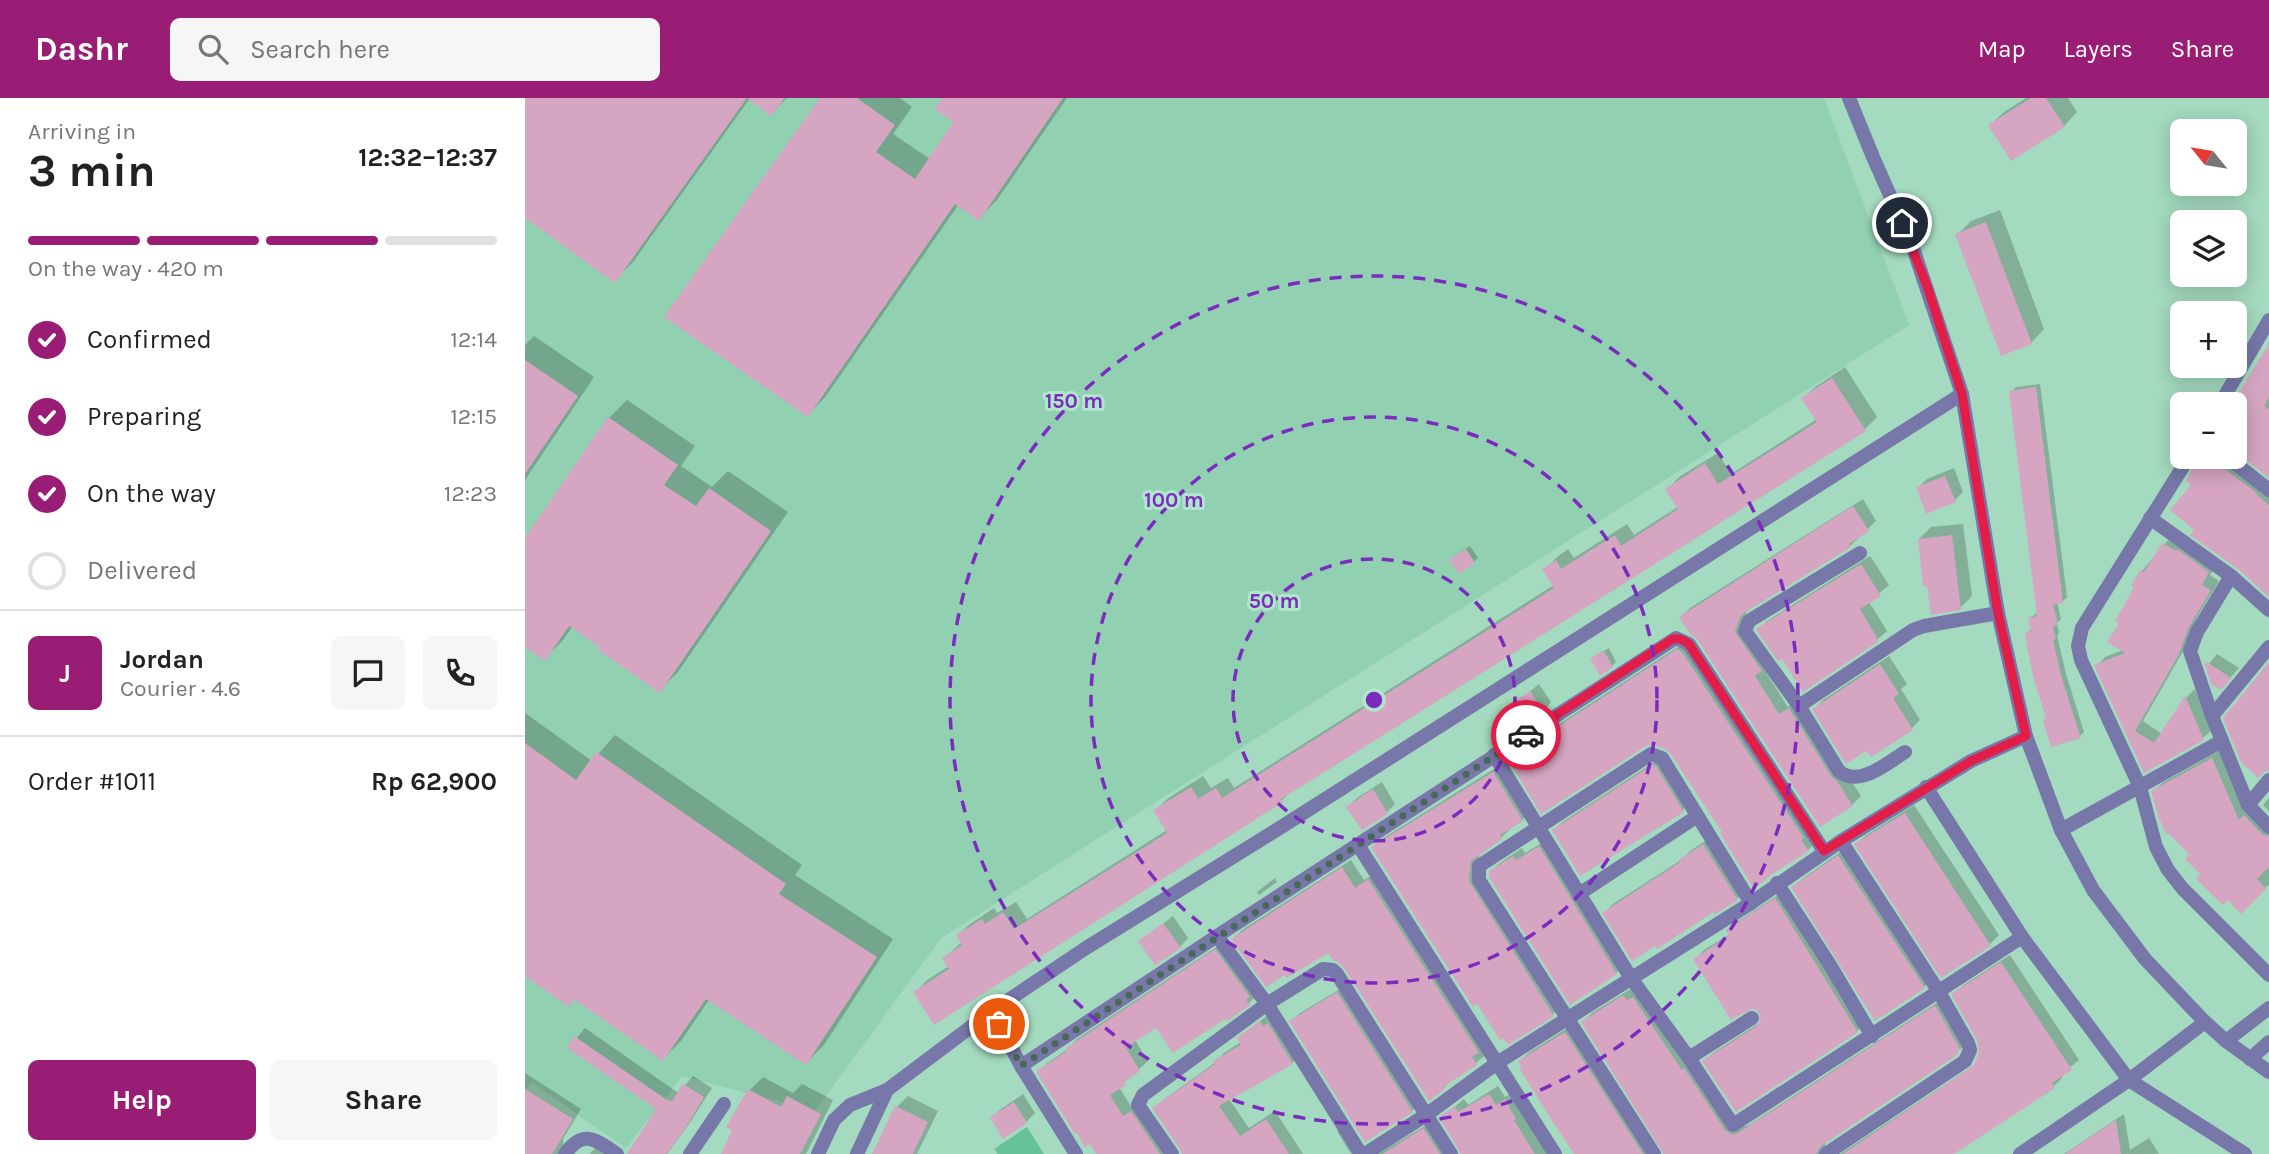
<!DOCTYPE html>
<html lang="en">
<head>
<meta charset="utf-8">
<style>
  body { margin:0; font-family:Karla,sans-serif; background:#f6f6f6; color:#222; height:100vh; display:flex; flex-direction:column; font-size:26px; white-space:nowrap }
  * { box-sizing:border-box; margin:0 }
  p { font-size:23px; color:#767676 }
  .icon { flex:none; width:38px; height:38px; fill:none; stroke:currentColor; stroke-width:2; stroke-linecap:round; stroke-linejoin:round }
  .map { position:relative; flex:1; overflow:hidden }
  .panel { display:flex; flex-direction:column; background:#fff; width:525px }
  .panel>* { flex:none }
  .needle { width:46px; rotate:300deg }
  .fabs { position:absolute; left:1645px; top:21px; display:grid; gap:14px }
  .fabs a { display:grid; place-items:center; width:77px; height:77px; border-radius:10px; background:#fff; box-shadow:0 4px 18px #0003; font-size:35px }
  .pin { position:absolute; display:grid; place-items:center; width:60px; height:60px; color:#fff; margin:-30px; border:4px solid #fff; border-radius:50%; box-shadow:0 2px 7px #0007 }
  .courier { position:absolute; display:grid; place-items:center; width:70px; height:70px; margin:-35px; border:5px solid #e11d48; border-radius:50%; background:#fff; color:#222; box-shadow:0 2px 9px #0007 }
  .head em { font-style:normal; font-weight:700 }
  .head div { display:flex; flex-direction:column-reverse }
  .head { display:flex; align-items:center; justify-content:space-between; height:119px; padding:0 28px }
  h1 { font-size:46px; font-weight:700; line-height:52px }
  .bar { display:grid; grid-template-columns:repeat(4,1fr); gap:10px 7px; align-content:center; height:84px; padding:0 28px }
  .bar i { height:9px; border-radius:5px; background:#e0e0e0 }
  .bar .on { background:#991d75 }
  .bar p { grid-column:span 4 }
  .line { display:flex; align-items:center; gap:18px; padding:0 28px; border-top:2px solid #e0e0e0 }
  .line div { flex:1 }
  .round { display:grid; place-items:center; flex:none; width:74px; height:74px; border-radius:10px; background:#f6f6f6 }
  ol { padding:0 28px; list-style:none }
  li { display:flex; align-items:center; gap:21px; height:77px }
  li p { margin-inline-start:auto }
  li .icon { padding:7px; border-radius:50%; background:#991d75; color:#fff; stroke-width:4 }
  li:last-child { color:#767676 }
  li i { width:38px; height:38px; border:4px solid #e0e0e0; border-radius:50% }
  .primary-button { display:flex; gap:14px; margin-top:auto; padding:14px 28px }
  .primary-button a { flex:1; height:80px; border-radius:10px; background:#991d75; color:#fff; font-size:28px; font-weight:700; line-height:80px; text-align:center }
  .primary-button a+a { background:#f6f6f6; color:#222 }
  header { display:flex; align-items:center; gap:42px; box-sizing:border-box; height:98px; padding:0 35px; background:#991d75; color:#fff }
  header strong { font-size:33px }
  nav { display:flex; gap:38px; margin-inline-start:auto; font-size:24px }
  .search { width:490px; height:63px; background:#f6f6f6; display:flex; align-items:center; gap:18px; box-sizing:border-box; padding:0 24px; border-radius:10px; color:#767676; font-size:26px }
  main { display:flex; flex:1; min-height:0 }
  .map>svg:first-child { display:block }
</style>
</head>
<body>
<header>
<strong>Dashr</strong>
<div class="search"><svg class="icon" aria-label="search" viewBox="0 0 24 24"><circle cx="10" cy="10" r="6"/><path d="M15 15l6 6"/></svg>Search here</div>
<nav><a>Map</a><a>Layers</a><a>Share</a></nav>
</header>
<main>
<section class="panel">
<div class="head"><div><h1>3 min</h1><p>Arriving in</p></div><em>12:32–12:37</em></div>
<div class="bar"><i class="on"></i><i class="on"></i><i class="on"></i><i></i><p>On the way · 420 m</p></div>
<ol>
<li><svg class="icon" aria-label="check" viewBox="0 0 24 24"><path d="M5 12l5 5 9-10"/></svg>Confirmed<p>12:14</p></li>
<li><svg class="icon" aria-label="check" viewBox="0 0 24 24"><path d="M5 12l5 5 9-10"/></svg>Preparing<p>12:15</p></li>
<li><svg class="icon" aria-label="check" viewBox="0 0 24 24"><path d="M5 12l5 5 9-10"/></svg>On the way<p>12:23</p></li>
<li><i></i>Delivered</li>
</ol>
<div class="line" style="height:126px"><b class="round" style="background:#991d75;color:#fff">J</b><div><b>Jordan</b><p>Courier · 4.6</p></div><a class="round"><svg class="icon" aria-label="chat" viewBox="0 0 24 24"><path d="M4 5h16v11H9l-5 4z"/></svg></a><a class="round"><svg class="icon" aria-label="phone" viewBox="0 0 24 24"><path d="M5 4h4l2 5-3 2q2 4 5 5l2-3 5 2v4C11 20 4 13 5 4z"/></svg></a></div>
<div class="line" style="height:91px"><div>Order #1011</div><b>Rp 62,900</b></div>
<div class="primary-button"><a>Help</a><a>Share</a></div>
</section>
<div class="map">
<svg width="1744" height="1056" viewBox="0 0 1744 1056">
  <rect width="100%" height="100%" fill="#a4dabf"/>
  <polygon fill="#91d0b1" points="0,0 1299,0 1384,227 416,840 290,1013 157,978 101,1050 7,985 0,993"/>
  <polygon fill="#67c299" points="502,1029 519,1056 473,1056 469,1051"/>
  <g fill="#0003">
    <polygon points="0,0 262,0 246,16 225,0 108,164 90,182 2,119 0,121"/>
    <polygon points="297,0 375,0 387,9 368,36 405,61 431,24 420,0 542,0 472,102 454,120 434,106 301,298 283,317"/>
    <polygon points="1501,0 1543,0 1552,14 1539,28 1465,27 1479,14"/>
    <polygon points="1475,112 1519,231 1506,245 1432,137 1446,123"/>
    <polygon points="9,238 69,279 0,382 0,247"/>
    <polygon points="1744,250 1744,378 1710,351 1708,306"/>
    <polygon points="1320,269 1352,319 1340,331 786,680 767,693 757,702 495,868 391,894 402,882 424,868 419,860 437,844 433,837 445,826 469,810 472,815 491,804 502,821 642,732 631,713 642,701 678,678 686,690 703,680 709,690 1029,487 1020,471 1032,459 1043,451 1049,460 1102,426 1109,437 1153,409 1143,391 1154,379 1193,355 1206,376 1292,321 1278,301 1290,289"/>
    <polygon points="1515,286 1542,499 1537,504 1532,504 1536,521 1532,525 1534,535 1532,537 1541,576 1559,634 1555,638 1522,619 1502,535 1507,530 1504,520 1513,515 1486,294 1491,289"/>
    <polygon points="102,302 170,348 156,368 187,389 203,373 263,414 153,574 135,592 48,528 38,542 20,560 0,547 0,443 84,320"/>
    <polygon points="1674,359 1706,359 1744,389 1744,498 1672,432 1669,387"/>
    <polygon points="1429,370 1438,394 1430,402 1393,390 1402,381"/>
    <polygon points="1338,401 1351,423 1325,448 1223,510 1218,524 1238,570 1263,609 1273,603 1336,698 1327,707 1156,519 1165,510"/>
    <polygon points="1438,426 1447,498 1435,510 1394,441 1406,429"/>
    <polygon points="1647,437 1692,465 1685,477 1694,483 1672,519 1661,548 1618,623 1637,636 1662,599 1670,591 1687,632 1678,640 1620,673 1572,568 1580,559 1598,552 1617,473"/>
    <polygon points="945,448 953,460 949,464 930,458"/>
    <polygon points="1345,458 1364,487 1344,504 1362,533 1353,541 1279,591 1258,558 1233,532 1242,523"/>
    <polygon points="1162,543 1292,743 1283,752 1198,734 1147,654 1129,645 985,661 994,652"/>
    <polygon points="1084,550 1091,564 1087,568 1071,557"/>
    <polygon points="1692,556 1714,570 1704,581 1682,568"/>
    <polygon points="1364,558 1382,586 1376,591 1395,622 1387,630 1289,611 1298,602"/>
    <polygon points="1014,586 1026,604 1018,613 992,604"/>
    <polygon points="0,615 67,663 90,637 277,767 270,777 368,841 299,947 281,965 184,902 156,943 138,961 50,899 0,876"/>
    <polygon points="1696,652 1744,725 1744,788 1743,787 1716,813 1678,776 1628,694 1637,685"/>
    <polygon points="1137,659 1166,704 1158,712 1029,733 1037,724"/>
    <polygon points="977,666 1006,713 997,722 984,730 985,731 976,740 954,755 953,773 1037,907 1028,916 983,944 848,750 857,741"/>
    <polygon points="857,684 870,706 862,714 823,709 832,700"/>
    <polygon points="1744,700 1744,713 1738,707"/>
    <polygon points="1389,707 1474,837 1465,846 1417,878 1332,746 1340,738"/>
    <polygon points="1188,738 1220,792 1212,801 1079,815 1088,806 1156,762 1165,753"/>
    <polygon points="1023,741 1100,866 1091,875 965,774 975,765 997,750 1000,755"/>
    <polygon points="1322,749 1408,881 1399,889 1268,789 1277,781"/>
    <polygon points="826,762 839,782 853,774 960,957 951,965 927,981 919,990 822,870 803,852 708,841 717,832"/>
    <polygon points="750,780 752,784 734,797 732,794"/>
    <polygon points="1259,793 1341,924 1332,933 1211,1011 1180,963 1188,955 1236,924 1238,919 1233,910 1170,861 1179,852 1205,836 1203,833 1212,824"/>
    <polygon points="648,818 663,840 655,849 616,843"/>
    <polygon points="699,844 732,897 723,906 701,918 631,927 610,942 623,963 594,989 607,1010 651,1056 573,1056 513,974 522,965 543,951 552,941"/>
    <polygon points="1485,857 1554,962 1536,977 1537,980 1529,988 1423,1056 1315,1056 1450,967 1455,956 1456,949 1429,897 1437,888"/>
    <polygon points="822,887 896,1004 887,1013 766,923 775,915"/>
    <polygon points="1107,890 1217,1029 1224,1027 1419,900 1441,946 1431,955 1300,1043 1301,1052 1305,1056 1139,1056 1058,924 1067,915"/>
    <polygon points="744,916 776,956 767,965 704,1001 724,1030 750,1013 778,1056 660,1056 629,1011 638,1002 691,964 699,955 716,944 714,940"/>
    <polygon points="1049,926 1129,1053 1136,1056 1051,1056 995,964 1003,955"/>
    <polygon points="60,930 152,994 154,994 168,978 187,990 166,1023 142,1056 104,1056 133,1011 44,949"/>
    <polygon points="0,975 56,1011 38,1041 39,1051 46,1056 0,1056"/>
    <polygon points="238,979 268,995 277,986 308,1002 281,1056 198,1056 225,992"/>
    <polygon points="973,988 980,999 989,994 1028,1056 937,1056 916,1020 939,1001 943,1007"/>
    <polygon points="498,996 510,1015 501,1024 479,1038 467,1019 476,1011"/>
    <polygon points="383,998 413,1013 392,1056 349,1056 372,1009"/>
    <polygon points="1599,1016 1605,1052 1624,1040 1634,1056 1539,1056"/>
    <polygon points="908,1023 927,1053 933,1056 853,1056"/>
    <polygon points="820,1026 841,1056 826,1056 812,1033"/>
    <polygon points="74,1045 91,1056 65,1056"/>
  </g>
  <g fill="#d5a5c1">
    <polygon points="0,0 260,0 246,18 222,0 90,185 0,120"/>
    <polygon points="295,0 332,0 370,27 351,54 390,81 428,24 410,11 417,0 538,0 454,123 430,106 283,319 139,219"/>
    <polygon points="1506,0 1521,0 1540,29 1486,63 1463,27"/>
    <polygon points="1461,124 1507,246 1476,258 1430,136"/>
    <polygon points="1744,246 1744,299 1739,308 1744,311 1744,380 1710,353 1710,301"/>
    <polygon points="0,262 53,298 0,376"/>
    <polygon points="1307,280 1341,333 787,682 756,701 758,704 409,927 388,894 424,871 417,860 437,847 431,837 457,821 460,826 478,814 489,831 642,735 628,712 666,689 673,701 691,690 697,700 1029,490 1017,471 1031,462 1036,471 1090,437 1096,448 1153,411 1140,391 1180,365 1193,386 1273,336 1292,324 1276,300"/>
    <polygon points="1511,289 1538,505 1528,507 1533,527 1528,528 1531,541 1528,542 1537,581 1556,640 1526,649 1518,622 1521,620 1509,582 1502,548 1500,534 1506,533 1503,520 1512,518 1484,293"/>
    <polygon points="83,319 153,367 139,387 171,408 184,390 246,433 135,595 73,552 75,549 44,528 20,563 0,549 0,440"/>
    <polygon points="1674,359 1684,359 1732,395 1731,396 1744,407 1744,499 1712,470 1665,437 1669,432 1645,412 1666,387 1661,383"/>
    <polygon points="1420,378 1431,404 1401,416 1391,389"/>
    <polygon points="1328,408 1344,433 1324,446 1326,449 1219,515 1215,519 1210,534 1237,573 1230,578 1254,616 1264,610 1306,678 1312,683 1328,708 1295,729 1172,541 1165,536 1154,519"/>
    <polygon points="1427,437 1436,512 1406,517 1402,488 1398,488 1393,441"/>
    <polygon points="1637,445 1651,453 1652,451 1684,474 1677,487 1686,492 1664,529 1653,558 1610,633 1629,645 1660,598 1679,642 1619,675 1569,567 1600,555 1582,544 1594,525 1590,523 1609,490 1606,488 1615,472 1619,474"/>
    <polygon points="941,451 950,465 934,476 924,462"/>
    <polygon points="1336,466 1356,498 1335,511 1354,543 1278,594 1257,561 1253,563 1231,532 1232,530"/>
    <polygon points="1152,551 1157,554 1279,740 1276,742 1284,753 1246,777 1229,791 1195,735 1197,734 1145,655 1140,651 1129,647 1121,648 1016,716 983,661"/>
    <polygon points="1079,553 1088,569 1075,578 1065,560"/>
    <polygon points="1682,564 1706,580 1696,592 1686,586 1680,567"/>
    <polygon points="1744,564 1744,673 1740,673 1733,680 1716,664 1698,620"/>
    <polygon points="1355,566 1374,596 1368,600 1388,632 1346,659 1341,653 1321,666 1287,611"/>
    <polygon points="1005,593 1019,614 1003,624 990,603"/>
    <polygon points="0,645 51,682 71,654 261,786 254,796 352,859 281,967 181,901 138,963 49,901 44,909 0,878"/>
    <polygon points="1687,660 1714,722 1719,717 1737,736 1744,738 1744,769 1732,781 1741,791 1716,816 1703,802 1698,807 1671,781 1675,776 1660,761 1664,756 1643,735 1641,736 1633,718 1626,693"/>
    <polygon points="1127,667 1131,668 1159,714 1055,778 1027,732"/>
    <polygon points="968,674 998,723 975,737 977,741 946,763 944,783 1029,918 983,947 978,940 975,942 952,906 948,909 846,749"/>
    <polygon points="848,691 863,716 837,732 821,709"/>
    <polygon points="1380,715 1466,848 1416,880 1329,746"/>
    <polygon points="1178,746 1213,802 1190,816 1189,814 1132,851 1130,848 1107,863 1077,815 1155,764 1154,762"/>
    <polygon points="1014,748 1092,876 1045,907 964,779 964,773 988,758 991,762"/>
    <polygon points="1313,757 1400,890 1350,923 1266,789"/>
    <polygon points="817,769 830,790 843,781 954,955 947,958 952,967 918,989 920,991 904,1003 820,871 814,865 808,862 803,855 762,880 760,877 741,889 706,841"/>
    <polygon points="1250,800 1333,934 1211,1014 1177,963 1232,928 1236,919 1232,912 1226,911 1206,922 1168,861 1204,838 1201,832"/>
    <polygon points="638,825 656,850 630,867 613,843"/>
    <polygon points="690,851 725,899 721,902 725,907 702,923 700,921 648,955 631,930 601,950 615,973 599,984 601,987 585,997 598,1018 606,1013 635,1056 571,1056 565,1046 560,1049 552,1035 550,1036 511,973 542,953 541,950"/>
    <polygon points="1476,864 1547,972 1527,985 1530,990 1429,1056 1318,1056 1448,968 1454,955 1452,942 1426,896"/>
    <polygon points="812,894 888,1014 840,1044 764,923"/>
    <polygon points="1098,897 1102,902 1108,899 1157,972 1159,970 1200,1032 1208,1037 1213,1035 1410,907 1435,951 1432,957 1296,1048 1291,1056 1139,1056 1056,924"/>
    <polygon points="735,923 738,928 743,925 768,966 694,1008 715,1038 741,1021 764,1056 657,1056 655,1051 627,1010 690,966 688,963 716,947 712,940"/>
    <polygon points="1040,934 1118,1056 1049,1056 1028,1024 994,970 996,969 993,963"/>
    <polygon points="49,938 142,1002 147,1003 158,986 179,999 158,1034 141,1056 102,1056 131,1011 42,950"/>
    <polygon points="0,991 48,1021 27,1056 0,1056"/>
    <polygon points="223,991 256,1009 262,998 296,1016 275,1056 196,1056 207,1032 201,1029"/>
    <polygon points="964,996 971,1007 980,1001 991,1021 989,1022 1010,1056 936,1056 914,1019 930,1008 933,1014"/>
    <polygon points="489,1004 502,1025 478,1041 465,1019"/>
    <polygon points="370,1008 403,1024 388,1056 347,1056"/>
    <polygon points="1591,1022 1596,1056 1540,1056 1559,1043"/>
    <polygon points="898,1030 915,1056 858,1056"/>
  </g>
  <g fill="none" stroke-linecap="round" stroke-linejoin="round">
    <g stroke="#7778a9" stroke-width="14">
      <polyline points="1324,0 1348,59 1387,147 1437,296 1473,515 1501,638 1536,732 1568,792 1620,861 1680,924 1701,943 1744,974"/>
      <polyline points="1695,306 1744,222"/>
      <polyline points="1664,359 1557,530 1553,548 1556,562 1615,689 1631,749 1643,772 1658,791 1744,877"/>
      <polyline points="1702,359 1744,392"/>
      <polyline points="1625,420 1706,478 1744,512"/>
      <path d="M1335,455L1224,523L1220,533L1274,608L1314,673C1334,690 1362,665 1380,654"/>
      <polyline points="1706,478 1672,534 1665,553 1687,618 1723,707 1744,729"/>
      <polyline points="1274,608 1388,532 1399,528 1473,515"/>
      <polyline points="1687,618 1744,549"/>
      <polyline points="969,657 1106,880 1164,960 1208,1027 1497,839"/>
      <polyline points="1401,689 1497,839 1604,982 1720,1056"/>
      <polyline points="1723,707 1744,682"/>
      <polyline points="1536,732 1697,643"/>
      <polyline points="833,747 1030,1056"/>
      <polyline points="1252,785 1305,867 1347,938"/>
      <polyline points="1054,796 1171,719"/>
      <polyline points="692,838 742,906 836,1056"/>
      <polyline points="467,913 496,968 551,1056"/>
      <polyline points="1701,943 1744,910"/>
      <polyline points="1164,960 1227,920"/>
      <polyline points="1725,961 1744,944"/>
      <polyline points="496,968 692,838 1151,540 1164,546 1299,753"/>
      <path d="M40,1056C58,1031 70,1041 92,1056"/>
      <polyline points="165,1056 199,1006"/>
      <polyline points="293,1056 309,1022 325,1007 362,992 467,913 561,850 761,726 1437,296"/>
      <polyline points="332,1056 362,992"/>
      <polyline points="647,1056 613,1007 618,997 742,906 798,871 808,872 812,876 926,1056"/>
      <polyline points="840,1056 901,1017 972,965 1226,805 1316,743 1446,663 1501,638"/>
      <polyline points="1129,1056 954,782 954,768 1126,656 1137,660 1226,805"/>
      <polyline points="1301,1056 1440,963 1445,952 1443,945 1414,894 1316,743"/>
      <polyline points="1495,1056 1604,982 1680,924"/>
    </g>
  </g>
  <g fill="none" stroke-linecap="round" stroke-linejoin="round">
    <polyline stroke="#486858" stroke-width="7" stroke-dasharray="0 12.6" points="474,926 496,968 1001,637"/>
    <path stroke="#e11d48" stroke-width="9" d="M1001,637L1146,542C1154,539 1158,542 1164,546L1299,753L1446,663L1501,638L1473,515L1437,296L1402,188L1377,125"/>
  </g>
  <g fill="none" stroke="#7b2cbf" stroke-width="3.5" stroke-dasharray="12 9">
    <circle cx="849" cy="602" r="141"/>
    <circle cx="849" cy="602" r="283"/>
    <circle cx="849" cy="602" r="424"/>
  </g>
  <circle cx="849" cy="602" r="10" fill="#7b2cbf" stroke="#b0e7cc" stroke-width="3.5"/>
  <g font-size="21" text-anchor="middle" font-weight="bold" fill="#7b2cbf" stroke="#b0e7cc" stroke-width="6" stroke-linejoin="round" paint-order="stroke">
    <text x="549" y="310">150 m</text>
    <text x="649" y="409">100 m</text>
    <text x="749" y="510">50 m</text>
  </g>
</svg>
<div class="fabs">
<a><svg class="needle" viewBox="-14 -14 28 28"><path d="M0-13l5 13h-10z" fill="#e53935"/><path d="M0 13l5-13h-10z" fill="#767676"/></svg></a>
<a><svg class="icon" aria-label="layers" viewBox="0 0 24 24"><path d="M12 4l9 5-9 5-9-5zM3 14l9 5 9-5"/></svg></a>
<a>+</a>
<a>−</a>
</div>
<div class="pin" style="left:474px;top:926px;background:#ea580c"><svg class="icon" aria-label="bag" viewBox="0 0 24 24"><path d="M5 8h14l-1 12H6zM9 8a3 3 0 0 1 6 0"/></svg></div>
<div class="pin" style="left:1377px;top:125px;background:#1f2937"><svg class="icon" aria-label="home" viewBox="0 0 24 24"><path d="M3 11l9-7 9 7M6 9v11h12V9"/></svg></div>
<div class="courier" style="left:1001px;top:637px"><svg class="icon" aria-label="car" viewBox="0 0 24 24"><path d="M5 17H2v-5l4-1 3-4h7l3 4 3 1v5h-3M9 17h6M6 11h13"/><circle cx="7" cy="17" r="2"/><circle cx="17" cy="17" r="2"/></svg></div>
</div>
</main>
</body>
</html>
